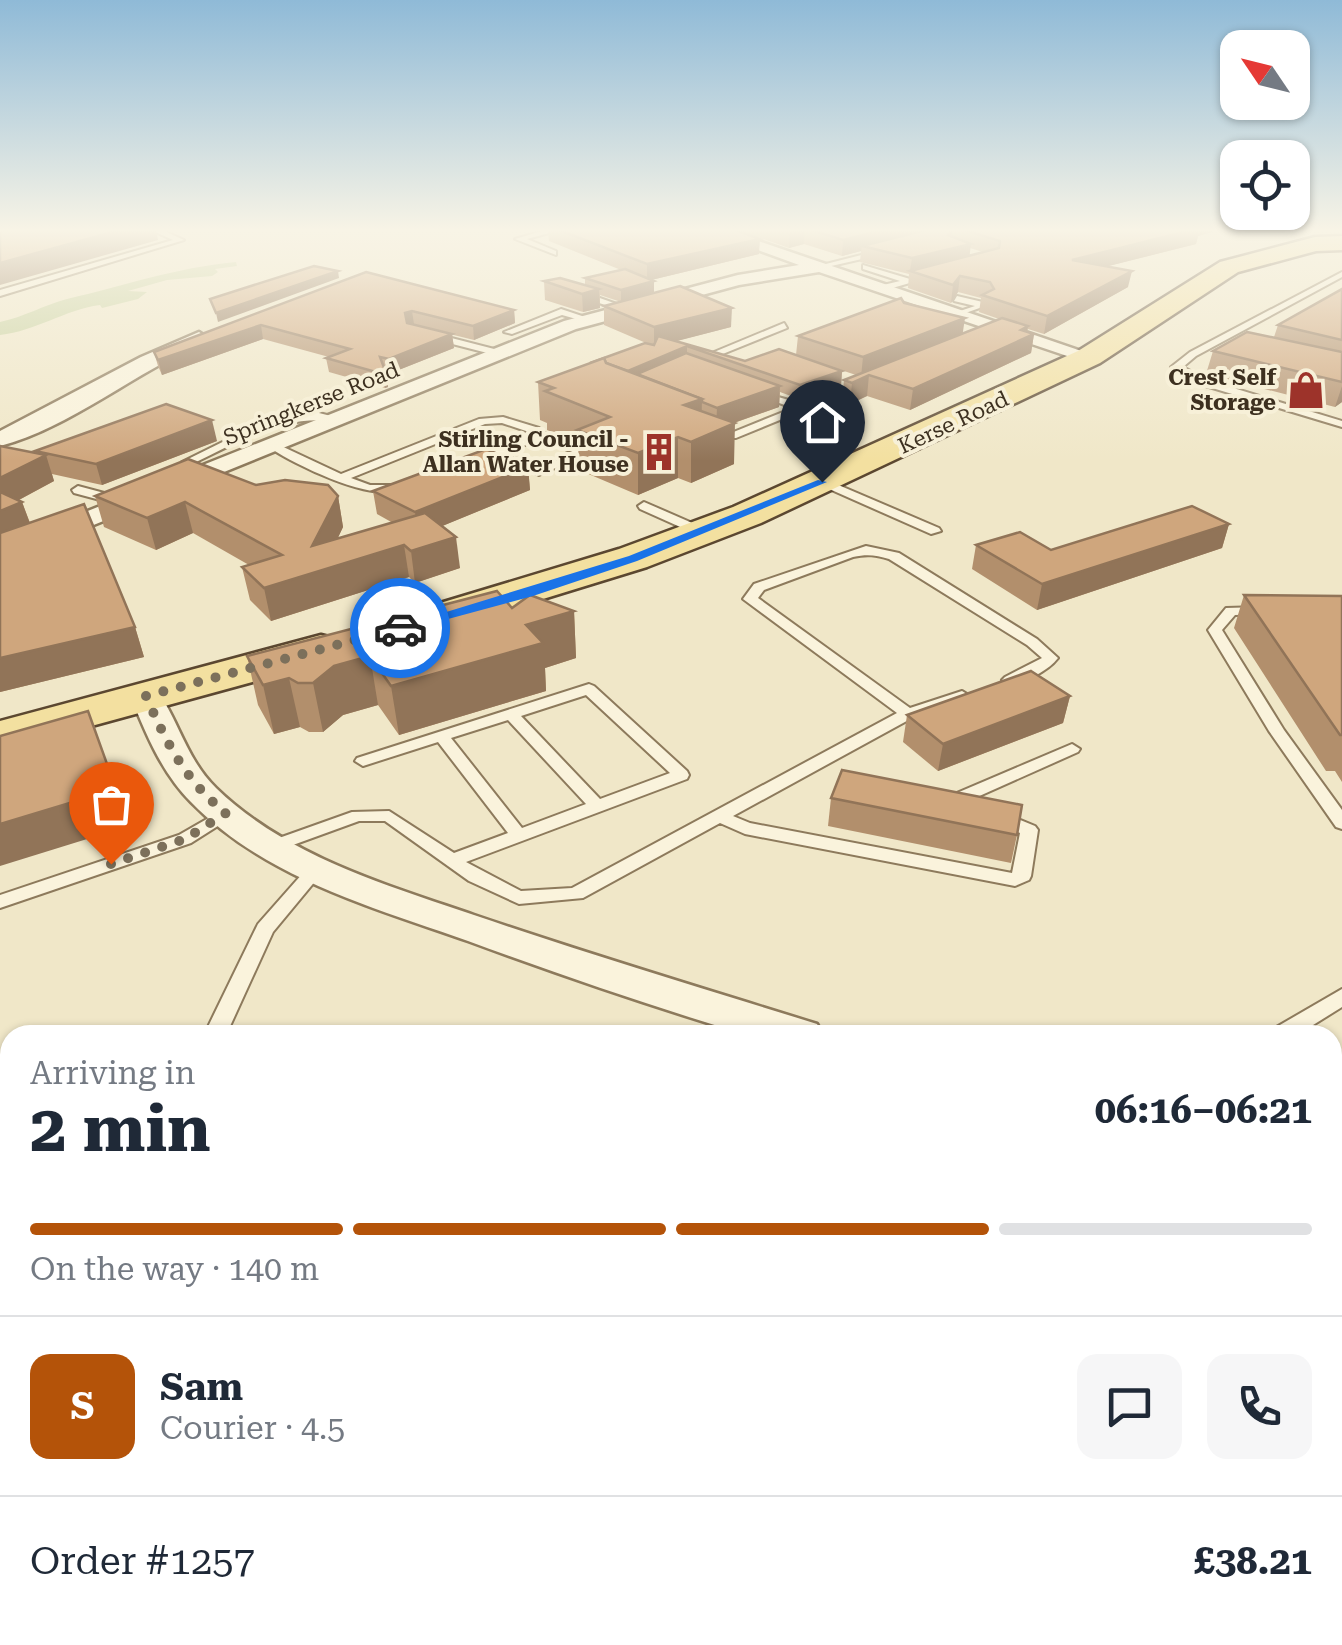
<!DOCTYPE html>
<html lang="en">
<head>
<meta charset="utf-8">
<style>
  body { margin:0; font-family:"Roboto Serif",serif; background:#f6f6f7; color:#1f2937; height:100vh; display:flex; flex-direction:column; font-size:38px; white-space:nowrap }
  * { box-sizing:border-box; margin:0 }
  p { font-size:32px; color:#747a83 }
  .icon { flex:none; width:55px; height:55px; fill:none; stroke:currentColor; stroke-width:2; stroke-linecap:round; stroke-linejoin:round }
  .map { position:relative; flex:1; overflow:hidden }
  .details { position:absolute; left:0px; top:1025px; width:1342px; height:620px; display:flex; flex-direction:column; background:#fff; border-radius:30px 30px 0 0; box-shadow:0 2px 8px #0004 }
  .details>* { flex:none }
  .needle { width:65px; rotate:305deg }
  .controls { position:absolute; left:1220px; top:30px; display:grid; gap:20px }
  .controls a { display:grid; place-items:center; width:90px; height:90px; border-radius:20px; background:#fff; box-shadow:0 2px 8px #0004; font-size:50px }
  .pin { position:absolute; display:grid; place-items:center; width:85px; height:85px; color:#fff; margin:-102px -42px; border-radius:50% 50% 50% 0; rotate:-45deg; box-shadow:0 0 10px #0007 }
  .pin .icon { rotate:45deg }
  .courier { position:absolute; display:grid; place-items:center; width:100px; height:100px; margin:-50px; border:8px solid #1a73e8; border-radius:50%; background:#fff; color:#222; box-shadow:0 2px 12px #0007 }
  .headline em { font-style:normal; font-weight:700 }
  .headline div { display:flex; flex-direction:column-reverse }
  .headline { display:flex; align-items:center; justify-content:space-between; height:170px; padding:0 30px }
  h1 { font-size:65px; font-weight:700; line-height:75px }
  .bar { display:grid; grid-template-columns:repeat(4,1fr); gap:15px 10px; align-content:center; height:120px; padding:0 30px }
  .bar i { height:12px; border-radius:8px; background:#e0e1e3 }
  .bar .on { background:#b45309 }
  .bar p { grid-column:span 4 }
  .line { display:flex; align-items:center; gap:25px; padding:0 30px; border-top:2px solid #e0e1e3 }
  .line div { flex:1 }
  .round { display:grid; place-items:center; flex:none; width:105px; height:105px; border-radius:20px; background:#f6f6f7 }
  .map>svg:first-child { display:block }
</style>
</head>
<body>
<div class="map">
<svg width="1342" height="1645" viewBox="0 0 1342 1645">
  <rect width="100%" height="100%" fill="#f0e7c8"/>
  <path fill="#c5cf9b" d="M236,262L237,266L215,269L218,272L212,276L167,280L128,291L147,292L138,299L102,308L100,305C64,310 36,331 0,335V322C24,317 44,305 67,299C127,285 174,268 236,262Z"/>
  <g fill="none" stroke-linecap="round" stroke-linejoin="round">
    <g stroke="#8d7a5c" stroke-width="4">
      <g id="lane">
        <polygon points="151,230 162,230 184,240 0,296 0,290 173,240"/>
        <polygon points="546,230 560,230 527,239 556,251 556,255 515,239"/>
        <polygon points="881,250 884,254 818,269 814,267"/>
        <polygon points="863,265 910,279 930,274 934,276 882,291 879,286 900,281 863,269"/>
        <polygon points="1342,272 1342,277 1196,356 1183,367 1207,380 1342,421 1342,427 1199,384 1171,367 1190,352"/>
        <polygon points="574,291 580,291 628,308 621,310 574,295"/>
        <polygon points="957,296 987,303 988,305 957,316 957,312 975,306 954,301"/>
        <polygon points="561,309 591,319 587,322 562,315 512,334 504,332"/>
        <polygon points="784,323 787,328 698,364 690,362"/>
        <polygon points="432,333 502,351 504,353 499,356 429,338 429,334"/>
        <polygon points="859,382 868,384 736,438 714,438 709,435 714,432 731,433 793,408 757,395 757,391 803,404"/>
        <path d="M300,413H319L343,419L338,422C284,413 239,442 192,464L182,462L257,425Z"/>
        <path d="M503,417L539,428L540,431L591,453L539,475L501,458L511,456L539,468L575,453L539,439L483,463H475V459L529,436V432L502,423L485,424L351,478L370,485H397L403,489C374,504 293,464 267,446L277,444L341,474L479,419Z"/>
        <polygon points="822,478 939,528 941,531 931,534 818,484 816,482"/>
        <polygon points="78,486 123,498 125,501 119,505 74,493 72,490"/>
        <polygon points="644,502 706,529 708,532 698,535 640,509 638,506"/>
        <path d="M866,546L899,553L1037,639L1058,658C1047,672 1023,684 1005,683L1002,680L1005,677L1042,658L1027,645L889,559C876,555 867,554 853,557L764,590L758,598L910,708L962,691L970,696L967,699L914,717L733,816L750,823L1012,873L1020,833L990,819L987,815L990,811L996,810L1035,826L1038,830L1031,876L1029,880L1015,886L745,834L720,823L583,898L519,904L469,881L385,821H359L271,853L262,847L265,843L352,812L389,811L454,853L508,833L438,742L363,766L355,761L357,758L589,684L594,686L687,771L689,775L687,779L466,862L521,891L572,888L897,713L743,599L754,584ZM586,695L670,773L600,799L521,716ZM508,720L586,804L522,828L451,738Z"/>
        <polygon points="1260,607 1265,608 1265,614 1235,615 1222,630 1284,730 1342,810 1342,829 1336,827 1269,731 1208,630 1226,608"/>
        <polygon points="1072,744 1080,749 1078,752 957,806 951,807 942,802 945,798"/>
        <polygon points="226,808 232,809 235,813 232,817 191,843 0,908 0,895 179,835"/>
        <polygon points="317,862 326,868 273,932 226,1035 204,1035 258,924 311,864"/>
        <polygon points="1342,989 1342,1007 1297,1035 1269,1035 1273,1029"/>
        <polygon points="1332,1091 1342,1092 1342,1110 1332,1109"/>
      </g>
    </g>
    <g stroke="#8d7a5c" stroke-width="5">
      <g id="street">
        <polygon points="703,230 726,230 1099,357 1096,361 1082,361 819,272 739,285 576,329 0,563 0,546 564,321 738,275 799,265"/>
        <path d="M199,332L208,338L206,342C138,370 68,429 0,446V431L141,357Z"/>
        <path d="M146,688L157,690C179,722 187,760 216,788C286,856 384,884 474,915C588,954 702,988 817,1024L823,1035H746L721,1027C636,1001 552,972 468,941C372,907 265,878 191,802C162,773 146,734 131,697L135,690Z"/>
      </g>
    </g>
    <g stroke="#5b4730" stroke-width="5">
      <g id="primary">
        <polygon points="1342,236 1342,250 1316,251 1238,272 1100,363 761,523 647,567 449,628 433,632 417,628 411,619 417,610 619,549 733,507 1078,351 1220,262 1315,237"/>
        <polygon points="321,635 337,639 344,649 337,659 0,751 0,721"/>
      </g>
    </g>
    <use href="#lane" fill="#faf3dc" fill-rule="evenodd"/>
    <use href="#street" fill="#faf3dc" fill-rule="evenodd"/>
    <use href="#primary" fill="#f3e0a0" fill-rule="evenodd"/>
  </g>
  <g fill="#b28f6c" fill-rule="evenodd">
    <polygon points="548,230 736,230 759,254 651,280 654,281 654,293 731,327 676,341 745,361 842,371 841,385 799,399 780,392 779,407 734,423 734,464 691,483 678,478 638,495 579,470 578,443 547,430 547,423 540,420 538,382 646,343 604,325 604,306 621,302 600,295 600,308 583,312 545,300 544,281 585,285 585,278 621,270 549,241"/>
    <path d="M738,230H1212V232L1198,236L1196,244L1108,266L1128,287L1044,334L1028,329L1027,332L1034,334L1031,353L910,410L867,396L850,404L842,401L844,380L856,375L796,355L798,336L904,303L963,333L999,319L979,312L981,298L958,292L951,303L908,288L909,274L860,262L861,251L842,256L804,244L789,248ZM970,248L983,252L969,255Z"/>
    <polygon points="366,272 514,310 515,323 474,340 413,325 452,334 454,348 391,373 385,372 388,387 385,388 329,372 326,358 329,357 263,339 162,375 158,366 154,352"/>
    <polygon points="1342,289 1342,402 1335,407 1206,374 1213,351 1274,337 1278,325"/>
    <polygon points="217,441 102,485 52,474 54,481 19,500 22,502 30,523 135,627 144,657 0,692 0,446 36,453 35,451"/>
    <polygon points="528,467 530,490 442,526 460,568 415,583 409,577 271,621 250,600 242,567 249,565 193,533 156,550 104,527 95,496 256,485 338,496 343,527 337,539 393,523 377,514 373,491"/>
    <polygon points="1229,524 1222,548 1037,610 972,569 976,545 1051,550"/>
    <polygon points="1244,595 1342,596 1342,782 1335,771 1326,771 1234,628"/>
    <polygon points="512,608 574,611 576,658 545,668 546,691 399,735 378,705 343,715 323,732 309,732 300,727 274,734 258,705 247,656"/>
    <polygon points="1070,696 1063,723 938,771 903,742 907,715"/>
    <polygon points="831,798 1017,835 1011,863 828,826"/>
    <polygon points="1342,1102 1342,1579 1332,1579 1332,1120"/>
    <polygon points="10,1103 10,1333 0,1334 0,1104"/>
  </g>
  <g fill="#917458">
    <polygon points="120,230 156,230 158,240 0,285 0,263"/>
    <polygon points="797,230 805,230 804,244 789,248 790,232"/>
    <polygon points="882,230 941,230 862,246 861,251 842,256 843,240"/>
    <polygon points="952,230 953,230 952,242 971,244 969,260 910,271 912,258 948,235"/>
    <polygon points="1184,230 1212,230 1212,232 1198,236 1196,244 1069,276 1072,260"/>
    <polygon points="760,239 759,254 647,281 647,264"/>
    <polygon points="338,271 339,278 218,322 216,313"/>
    <polygon points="1132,271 1128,287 1044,334 1047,316"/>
    <polygon points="960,276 958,292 951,303 953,285"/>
    <polygon points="654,281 654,293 621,302 621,290"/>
    <polygon points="599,289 600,308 583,312 582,294"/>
    <polygon points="732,308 731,327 654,347 654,327"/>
    <polygon points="514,310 515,323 474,340 473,326"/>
    <polygon points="412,311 414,324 407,327 405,313"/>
    <polygon points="965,318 962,338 861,377 863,357"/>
    <polygon points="261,325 263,339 162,375 158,360"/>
    <polygon points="1028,326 1026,337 1034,334 1031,353 910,410 913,389"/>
    <polygon points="452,334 454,348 391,373 389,359"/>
    <polygon points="687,346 687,359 641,379 614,376"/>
    <polygon points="842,371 841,385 799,399 800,385"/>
    <polygon points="386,373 388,387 385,388 383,374"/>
    <polygon points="869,375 867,396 850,404 852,383"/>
    <polygon points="780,386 779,407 716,429 717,408"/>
    <polygon points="1342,386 1342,402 1335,407"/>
    <polygon points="702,399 701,438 735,423 734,464 691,483 691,442 684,405"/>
    <polygon points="212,420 217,441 102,485 96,464"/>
    <polygon points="678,437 678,478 638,495 638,453"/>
    <polygon points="46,455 54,481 0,510 0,478"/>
    <polygon points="528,467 530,490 418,536 415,512"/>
    <polygon points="338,496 343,527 323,570 404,545 409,577 271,621 264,588 312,546"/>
    <polygon points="22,502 32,529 0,543 0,511"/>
    <polygon points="185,502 193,533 156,550 147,518"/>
    <polygon points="1229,524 1222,548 1037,610 1042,584"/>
    <polygon points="456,537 460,568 415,583 411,551"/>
    <polygon points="574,611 576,658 545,668 546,691 399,735 391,686 526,625"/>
    <polygon points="135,627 144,657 0,692 0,658"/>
    <polygon points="370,656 378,705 343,715 323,732 313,683 334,666"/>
    <polygon points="289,678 300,727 274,734 263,685"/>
    <polygon points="1070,696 1063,723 938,771 943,744"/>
    <polygon points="116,789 129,826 0,866 0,824"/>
  </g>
  <g fill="#cfa67d" stroke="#917458" stroke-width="2.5">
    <polygon points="0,230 120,230 0,263"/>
    <polygon points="559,230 736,230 760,239 647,264"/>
    <polygon points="811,230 882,230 843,240"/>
    <polygon points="926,230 952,230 948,235 971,244 912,258 862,246"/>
    <polygon points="965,230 1192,230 1072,260 1132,271 1047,316 982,295 994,289 990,282 960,276 953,285 910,271 999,248 1000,241"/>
    <polygon points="314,266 338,271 216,313 210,299"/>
    <polygon points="625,269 654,281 621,290 585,278"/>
    <polygon points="366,272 514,310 473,326 412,311 405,313 407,323 452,334 389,359 380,357 386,373 383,374 326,358 350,349 261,325 158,360 154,352"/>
    <polygon points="560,278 599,289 582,294 544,281"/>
    <polygon points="680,286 732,308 654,327 604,306"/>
    <polygon points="1342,289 1342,340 1278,325"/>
    <polygon points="901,298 904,303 965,318 863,357 798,336"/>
    <polygon points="1002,318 1028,326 1021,330 1034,334 913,389 869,375 852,383 844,380"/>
    <polygon points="1247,332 1342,352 1342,382 1213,351"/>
    <polygon points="658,336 745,361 779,349 842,371 800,385 687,346 628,371 606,363 604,358 590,363 645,343 654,345"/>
    <polygon points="686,353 780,386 717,408 702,402 702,399 637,374"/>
    <polygon points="604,358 606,363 702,399 684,405 735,423 691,442 678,437 638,453 577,430 610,417 545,391 554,388 538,382"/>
    <polygon points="166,404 212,420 96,464 35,451"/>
    <polygon points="0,446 46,455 0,478"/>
    <polygon points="486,449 528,467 415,512 373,491"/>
    <polygon points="188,459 256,485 285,480 328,485 338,496 312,546 425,513 456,537 411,551 404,545 264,588 242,567 282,555 185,502 147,518 95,496"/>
    <polygon points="0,492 22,502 0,511"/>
    <polygon points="84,504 135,627 0,658 0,533"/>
    <polygon points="1192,506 1229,524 1042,584 976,545 1020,532 1051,550"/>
    <polygon points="497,591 512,608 530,595 574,611 526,625 543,643 391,686 370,656 334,666 313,683 298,683 289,678 263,685 247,656"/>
    <polygon points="1244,595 1342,596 1342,735 1340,735"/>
    <polygon points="1031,671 1070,696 943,744 907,715"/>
    <polygon points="88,711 116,789 0,824 0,736"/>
    <polygon points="842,770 1022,805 1017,835 831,798"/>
    <polygon points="10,1103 10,1293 0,1294 0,1104"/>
    <rect x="1332" y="1135" width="10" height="410"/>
  </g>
  <linearGradient id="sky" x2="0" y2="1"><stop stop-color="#8fbad7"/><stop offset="0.5" stop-color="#f8f4e6"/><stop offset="1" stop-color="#f8f4e6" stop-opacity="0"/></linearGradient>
  <rect width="1342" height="461" fill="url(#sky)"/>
  <polygon fill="#1a73e8" points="818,480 827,482 637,561 533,596 400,632 394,628 629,556"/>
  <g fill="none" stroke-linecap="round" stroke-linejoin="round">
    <path stroke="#7c705b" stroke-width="10" stroke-dasharray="0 18" d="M111,864L185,839L226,813C186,782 166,742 146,696L400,628"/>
  </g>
  <defs>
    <g id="shop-bare" transform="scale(3)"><path d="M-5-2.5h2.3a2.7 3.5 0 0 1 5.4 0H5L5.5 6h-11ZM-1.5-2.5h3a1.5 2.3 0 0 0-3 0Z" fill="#9d332a" stroke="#f7f0d8" stroke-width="2.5" paint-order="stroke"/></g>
    <g id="building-bare" transform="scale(3)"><path d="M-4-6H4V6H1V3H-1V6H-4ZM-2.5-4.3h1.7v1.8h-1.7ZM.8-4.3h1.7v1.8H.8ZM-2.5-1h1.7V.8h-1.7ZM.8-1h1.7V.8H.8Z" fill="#9d332a" stroke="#f7f0d8" stroke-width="2.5" paint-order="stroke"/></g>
  </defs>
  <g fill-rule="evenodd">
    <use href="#shop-bare" x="1306" y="390"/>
    <use href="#building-bare" x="659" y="452"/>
  </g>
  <g text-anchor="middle" stroke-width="8" stroke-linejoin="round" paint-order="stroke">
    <g font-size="22" font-weight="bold" fill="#3d3020" stroke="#f7f0d8" text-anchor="end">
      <text x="1276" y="385">Crest Self<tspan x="1276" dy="25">Storage</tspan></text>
      <text x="629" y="447">Stirling Council -<tspan x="629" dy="25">Allan Water House</tspan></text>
    </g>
    <g font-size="22" fill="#3d3020" stroke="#f7f0d8">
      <text transform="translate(311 403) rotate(-22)" y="8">Springkerse Road</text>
      <text transform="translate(953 422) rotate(-25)" y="8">Kerse Road</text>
    </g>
  </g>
</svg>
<div class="controls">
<a><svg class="needle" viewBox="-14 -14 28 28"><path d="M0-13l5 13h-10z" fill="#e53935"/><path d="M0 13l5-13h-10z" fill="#747a83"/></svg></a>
<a><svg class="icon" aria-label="locate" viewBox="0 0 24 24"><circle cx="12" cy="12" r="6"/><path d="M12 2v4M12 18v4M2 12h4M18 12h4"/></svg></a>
</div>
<div class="pin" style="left:111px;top:864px;background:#ea580c"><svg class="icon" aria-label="bag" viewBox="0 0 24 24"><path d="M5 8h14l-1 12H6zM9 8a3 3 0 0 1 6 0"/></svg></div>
<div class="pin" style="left:822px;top:482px;background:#1f2937"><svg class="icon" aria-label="home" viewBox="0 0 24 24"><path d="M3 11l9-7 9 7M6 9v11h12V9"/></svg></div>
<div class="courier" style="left:400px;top:628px"><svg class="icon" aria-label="car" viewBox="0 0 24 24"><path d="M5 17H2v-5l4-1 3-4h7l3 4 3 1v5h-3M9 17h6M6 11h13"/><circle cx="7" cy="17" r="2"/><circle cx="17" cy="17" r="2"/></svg></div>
<section class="details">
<div class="headline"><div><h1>2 min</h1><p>Arriving in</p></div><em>06:16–06:21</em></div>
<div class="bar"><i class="on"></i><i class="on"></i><i class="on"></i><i></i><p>On the way · 140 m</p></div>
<div class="line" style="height:180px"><b class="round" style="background:#b45309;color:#fff">S</b><div><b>Sam</b><p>Courier · 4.5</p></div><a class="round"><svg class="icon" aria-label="chat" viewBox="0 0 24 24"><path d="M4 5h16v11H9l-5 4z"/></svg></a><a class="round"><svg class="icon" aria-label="phone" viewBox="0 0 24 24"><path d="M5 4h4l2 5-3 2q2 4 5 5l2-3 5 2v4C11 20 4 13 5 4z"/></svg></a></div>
<div class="line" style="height:130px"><div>Order #1257</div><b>£38.21</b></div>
</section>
</div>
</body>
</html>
